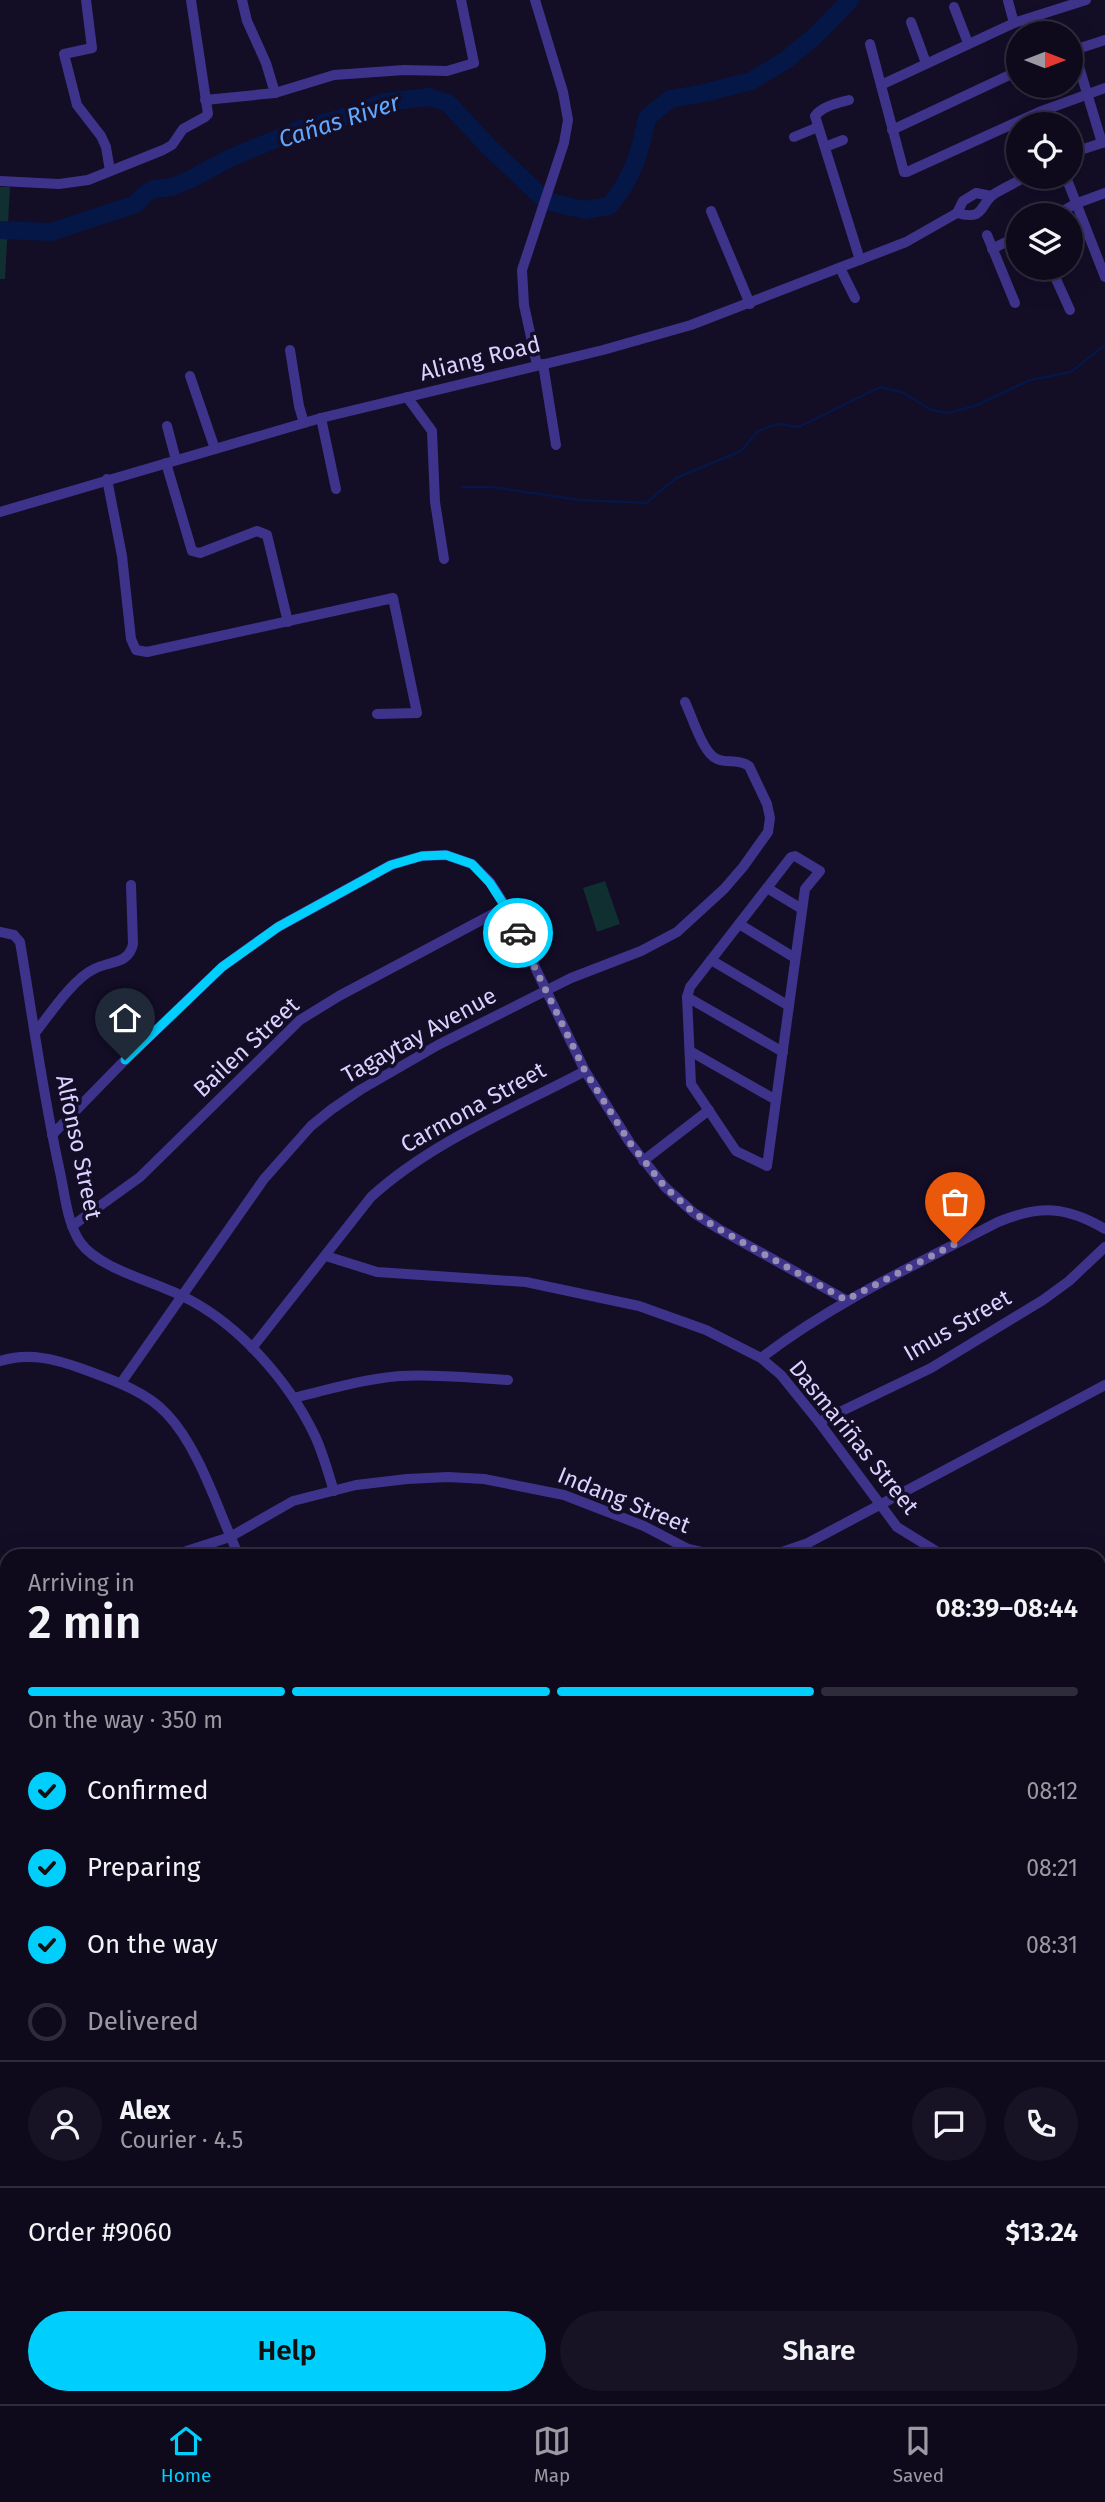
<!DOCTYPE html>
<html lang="en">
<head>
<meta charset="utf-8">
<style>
  body { margin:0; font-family:"Fira Sans",sans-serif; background:#171325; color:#f1f3f6; height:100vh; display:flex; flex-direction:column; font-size:26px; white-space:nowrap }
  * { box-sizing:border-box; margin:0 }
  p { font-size:23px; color:#9b9aa3 }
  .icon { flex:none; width:38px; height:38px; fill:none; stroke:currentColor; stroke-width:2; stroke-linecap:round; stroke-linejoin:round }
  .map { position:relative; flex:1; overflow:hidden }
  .sheet { position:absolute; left:0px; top:1549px; width:1106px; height:856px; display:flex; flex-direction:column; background:#0e0a1c; border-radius:21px 21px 0 0; box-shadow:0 7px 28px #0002,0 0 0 2px #2e2b3b }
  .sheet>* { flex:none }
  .needle { width:46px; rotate:90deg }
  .buttons { position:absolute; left:1006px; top:21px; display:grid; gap:14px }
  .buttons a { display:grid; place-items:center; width:77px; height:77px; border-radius:50%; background:#0e0a1c; box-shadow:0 7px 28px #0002,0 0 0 2px #2e2b3b; font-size:35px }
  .pin { position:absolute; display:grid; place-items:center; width:60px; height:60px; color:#fff; margin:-72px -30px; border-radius:50% 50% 50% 0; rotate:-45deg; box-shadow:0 0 7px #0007 }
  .pin .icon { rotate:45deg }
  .courier { position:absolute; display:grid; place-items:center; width:70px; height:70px; margin:-35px; border:5px solid #00cefd; border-radius:50%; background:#fff; color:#222; box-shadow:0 2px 9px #0007 }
  .overview em { font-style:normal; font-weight:600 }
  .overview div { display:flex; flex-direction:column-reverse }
  .overview { display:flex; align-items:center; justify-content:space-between; height:119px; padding:0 28px }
  h1 { font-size:46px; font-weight:600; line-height:52px }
  .bar { display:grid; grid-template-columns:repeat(4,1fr); gap:10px 7px; align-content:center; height:84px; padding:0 28px }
  .bar i { height:9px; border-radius:5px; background:#2e2b3b }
  .bar .current { background:#00cefd }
  .bar p { grid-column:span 4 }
  .line { display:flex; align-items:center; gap:18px; padding:0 28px; border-top:2px solid #2e2b3b }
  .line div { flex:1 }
  .round { display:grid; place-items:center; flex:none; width:74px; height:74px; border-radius:37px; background:#171325 }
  ol { padding:0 28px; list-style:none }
  li { display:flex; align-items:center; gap:21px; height:77px }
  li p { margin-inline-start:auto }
  li .icon { padding:7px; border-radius:50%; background:#00cefd; color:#111; stroke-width:4 }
  li:last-child { color:#9b9aa3 }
  li i { width:38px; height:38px; border:4px solid #2e2b3b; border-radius:50% }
  .button { display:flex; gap:14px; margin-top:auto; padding:14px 28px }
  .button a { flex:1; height:80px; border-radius:42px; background:#00cefd; color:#111; font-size:28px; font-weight:600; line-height:80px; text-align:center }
  .button a+a { background:#171325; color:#f1f3f6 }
  .dock { display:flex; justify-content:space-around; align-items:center; height:98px; border-top:2px solid #2e2b3b; background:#0e0a1c; font-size:19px; color:#9b9aa3 }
  .dock a { display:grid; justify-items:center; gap:4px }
  .dock .current { color:#00cefd }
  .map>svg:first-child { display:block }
</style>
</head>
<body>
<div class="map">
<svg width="1105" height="2404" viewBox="0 0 1105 2404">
  <rect width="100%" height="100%" fill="#130d26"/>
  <g fill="#0f2f31">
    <polygon points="0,187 10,187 5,279 0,279"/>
    <polygon points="605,881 620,924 597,932 583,888"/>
  </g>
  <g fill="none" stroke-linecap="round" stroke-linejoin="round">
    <polyline stroke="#051747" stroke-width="2.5" points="462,487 491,487 580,500 646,503 676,478 741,451 758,431 777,424 799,427 880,387 902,392 931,410 948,413 975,406 1030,380 1071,372 1105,345"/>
    <g stroke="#051747" stroke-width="18">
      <path d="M0,230L51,232L136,204L145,194L154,189L172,187L189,180L230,158L303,128L339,119L384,102L429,97L448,103L488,146L546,201L585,210L609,206C633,178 640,153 647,118L670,99L704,93L751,81L786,60L816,35L850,0"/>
      <polyline points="0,1863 7,1865"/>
      <polyline points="1099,1983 1105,1983"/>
    </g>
    <g stroke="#3e338a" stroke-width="10">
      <polyline points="86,0 92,48 64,54 77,105 101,136 106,147 110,171"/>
      <polyline points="242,0 247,21 266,63 275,93 334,75 404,70 447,71 474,63 461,0"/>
      <polyline points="535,0 563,92 568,120 564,143 522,270 524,305 537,365"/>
      <polyline points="1008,1 1014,23"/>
      <polyline points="954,7 968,43"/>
      <polyline points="911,22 926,63"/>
      <polyline points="870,44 904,172 907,172 1039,112 1105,88"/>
      <polyline points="1074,50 1102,143"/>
      <polyline points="1071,51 1105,40"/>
      <polyline points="881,85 1014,23 1086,0"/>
      <polyline points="205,100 275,93"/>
      <path d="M849,100C838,103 822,106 815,116L860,260"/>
      <polyline points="892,130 1018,71"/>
      <polyline points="794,137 818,127"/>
      <polyline points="825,147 843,140"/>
      <polyline points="1071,153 1105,142"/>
      <polyline points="1066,177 1105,277"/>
      <polyline points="0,181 59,184 88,180 163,150 172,145 183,129 205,117 208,114 191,0"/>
      <polyline points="711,211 750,304"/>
      <path d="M957,213C985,221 979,205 994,194C1004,188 1015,183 1025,177"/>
      <polyline points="957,213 963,201 976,193 991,196"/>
      <polyline points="1056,215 1075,204 1105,193"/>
      <polyline points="987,235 1015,303"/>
      <polyline points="992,249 1018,236"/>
      <polyline points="840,268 855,298"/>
      <polyline points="1051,268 1070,310"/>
      <polyline points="290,350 299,406 304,423"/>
      <polyline points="543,364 556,445"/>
      <polyline points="190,376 215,449"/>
      <polyline points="407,397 432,431 435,502 444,559"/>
      <polyline points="321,418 336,489"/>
      <polyline points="167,426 176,460"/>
      <polyline points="166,463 192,551 200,553 257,531 267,535 288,622"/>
      <polyline points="107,479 122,556 131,639 136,650 147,652 393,598 417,713 377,714"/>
      <polyline points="0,512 321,418 603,350 691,325 906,242 957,213"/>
      <polygon points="795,856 820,871 805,889 767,1166 736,1151 691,1084 687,997 690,987 791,857"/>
      <polyline points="767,888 802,909"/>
      <polyline points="739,924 795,958"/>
      <path d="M0,932L14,935L20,942C33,1019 43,1096 60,1172C65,1195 67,1222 80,1242C99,1269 153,1281 182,1296C237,1322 289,1381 315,1436C323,1453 328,1473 334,1491"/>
      <polyline points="711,960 789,1006"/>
      <polyline points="687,997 783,1052"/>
      <path d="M35,1033C50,1014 73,979 94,969C110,961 129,964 133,944L131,885"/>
      <polyline points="690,1051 776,1100"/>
      <polyline points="52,1135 125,1060 222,967 278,927 391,865 422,856 446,855 472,864 490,882 506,907 585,1071 630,1143 665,1187 694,1213 719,1229 846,1300"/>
      <polyline points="643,1161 709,1110"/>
      <polyline points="72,1226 140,1177 300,1020 339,996 506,907"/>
      <polyline points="326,1256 377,1272 526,1282 639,1306 706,1330 761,1358 781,1375 819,1422 897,1527 944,1556"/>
      <path d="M252,1348L371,1197C431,1142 513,1109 585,1071"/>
      <path d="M761,1358C834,1302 917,1264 998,1222C1040,1205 1066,1206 1105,1229"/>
      <path d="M0,1361C29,1352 55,1359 83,1369C110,1379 146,1391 167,1414C200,1449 218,1511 239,1556"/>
      <path d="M121,1383L264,1179L311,1126L332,1109L360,1090L438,1045L571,978L641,951L677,932L724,889L743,867L768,832L770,818L767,804L749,766C736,758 729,764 717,759C703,754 692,716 685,702"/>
      <path d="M294,1398C329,1389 364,1379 400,1376C436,1374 472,1378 508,1380"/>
      <polyline points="819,1422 931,1368 1043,1300 1069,1281 1105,1247"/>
      <polyline points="171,1556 230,1537 293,1501 356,1485 407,1479 448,1477 484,1479 564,1495 644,1526 688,1549 720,1556"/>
      <polyline points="759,1556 779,1553 808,1543 1105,1385"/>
      <polyline points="1099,1619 1105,1616"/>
      <polyline points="1099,1723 1105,1719"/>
      <polyline points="1099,2184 1105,2182"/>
      <polyline points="1099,2200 1105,2201"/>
      <polyline points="1099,2237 1105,2237"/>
      <polyline points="1099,2272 1105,2272"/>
      <polyline points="1099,2306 1105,2307"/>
      <polyline points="1099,2342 1105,2342"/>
      <polyline points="1099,2378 1105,2379"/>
      <polyline points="333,2398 357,2404"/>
      <polyline points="467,2398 492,2404"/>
      <polyline points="608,2398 632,2404"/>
      <polyline points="295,2404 297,2398"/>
    </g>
  </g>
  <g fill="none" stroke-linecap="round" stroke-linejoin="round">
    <polyline stroke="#958db3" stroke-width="7" stroke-dasharray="0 12.6" points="518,933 585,1071 630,1143 665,1187 694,1213 719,1229 846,1300 955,1244"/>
    <polyline stroke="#00cefd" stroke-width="9" points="125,1060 222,967 278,927 391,865 422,856 446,855 472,864 490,883 506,908 518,933"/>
  </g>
  <g text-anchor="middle" stroke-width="7" stroke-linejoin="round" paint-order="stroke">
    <g font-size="23" fill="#dbd2ff" stroke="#130d26">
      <text transform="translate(480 358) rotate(-14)" y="8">Aliang Road</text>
      <text transform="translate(419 1035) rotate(-29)" y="8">Tagaytay Avenue</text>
      <text transform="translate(246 1047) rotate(-43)" y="8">Bailen Street</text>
      <text transform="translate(473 1107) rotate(-29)" y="8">Carmona Street</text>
      <text transform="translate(79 1147) rotate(78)" y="8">Alfonso Street</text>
      <text transform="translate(957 1325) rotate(-30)" y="8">Imus Street</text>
      <text transform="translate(854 1437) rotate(51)" y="8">Dasmariñas Street</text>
      <text transform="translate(624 1500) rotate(22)" y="8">Indang Street</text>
    </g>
    <g font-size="24" font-style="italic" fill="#60a8ff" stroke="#130d26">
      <text transform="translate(339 121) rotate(-18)" y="8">Cañas River</text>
    </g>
  </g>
</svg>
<div class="buttons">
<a><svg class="needle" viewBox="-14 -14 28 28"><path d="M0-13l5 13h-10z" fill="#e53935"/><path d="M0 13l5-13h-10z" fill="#9b9aa3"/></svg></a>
<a><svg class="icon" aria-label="locate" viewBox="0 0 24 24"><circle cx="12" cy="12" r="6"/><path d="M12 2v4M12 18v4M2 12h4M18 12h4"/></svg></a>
<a><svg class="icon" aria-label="layers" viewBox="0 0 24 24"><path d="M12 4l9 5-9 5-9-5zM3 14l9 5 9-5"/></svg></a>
</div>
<div class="pin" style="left:955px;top:1244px;background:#ea580c"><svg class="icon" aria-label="bag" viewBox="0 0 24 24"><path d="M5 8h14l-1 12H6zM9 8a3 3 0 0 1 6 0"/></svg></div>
<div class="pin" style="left:125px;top:1060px;background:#1f2937"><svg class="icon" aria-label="home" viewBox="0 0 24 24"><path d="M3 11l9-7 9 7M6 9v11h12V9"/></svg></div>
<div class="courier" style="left:518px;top:933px"><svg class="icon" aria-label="car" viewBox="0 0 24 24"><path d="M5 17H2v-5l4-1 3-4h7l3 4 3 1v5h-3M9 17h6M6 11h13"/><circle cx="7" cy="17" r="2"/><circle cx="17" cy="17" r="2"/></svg></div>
<section class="sheet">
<div class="overview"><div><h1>2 min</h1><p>Arriving in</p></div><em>08:39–08:44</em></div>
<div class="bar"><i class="current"></i><i class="current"></i><i class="current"></i><i></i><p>On the way · 350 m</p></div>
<ol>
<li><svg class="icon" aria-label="check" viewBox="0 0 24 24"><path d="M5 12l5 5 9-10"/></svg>Confirmed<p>08:12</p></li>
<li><svg class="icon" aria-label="check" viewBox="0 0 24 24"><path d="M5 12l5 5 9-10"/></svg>Preparing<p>08:21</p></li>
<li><svg class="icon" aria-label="check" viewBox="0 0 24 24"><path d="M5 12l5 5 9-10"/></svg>On the way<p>08:31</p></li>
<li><i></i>Delivered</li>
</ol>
<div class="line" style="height:126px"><a class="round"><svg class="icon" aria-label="person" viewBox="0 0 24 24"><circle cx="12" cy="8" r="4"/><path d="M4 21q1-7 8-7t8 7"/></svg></a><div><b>Alex</b><p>Courier · 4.5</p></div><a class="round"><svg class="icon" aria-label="chat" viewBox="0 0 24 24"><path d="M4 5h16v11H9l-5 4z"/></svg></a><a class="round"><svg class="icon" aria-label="phone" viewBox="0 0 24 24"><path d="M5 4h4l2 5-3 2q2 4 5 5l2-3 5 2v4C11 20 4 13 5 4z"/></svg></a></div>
<div class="line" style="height:91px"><div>Order #9060</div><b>$13.24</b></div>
<div class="button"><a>Help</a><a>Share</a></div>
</section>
</div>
<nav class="dock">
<a class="current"><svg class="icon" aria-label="home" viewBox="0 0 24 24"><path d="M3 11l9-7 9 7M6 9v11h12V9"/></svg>Home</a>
<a><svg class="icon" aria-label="map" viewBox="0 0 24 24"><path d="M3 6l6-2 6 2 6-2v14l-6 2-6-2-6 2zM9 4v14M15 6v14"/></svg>Map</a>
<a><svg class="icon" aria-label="saved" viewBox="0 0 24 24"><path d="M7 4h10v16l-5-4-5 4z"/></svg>Saved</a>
</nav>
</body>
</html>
